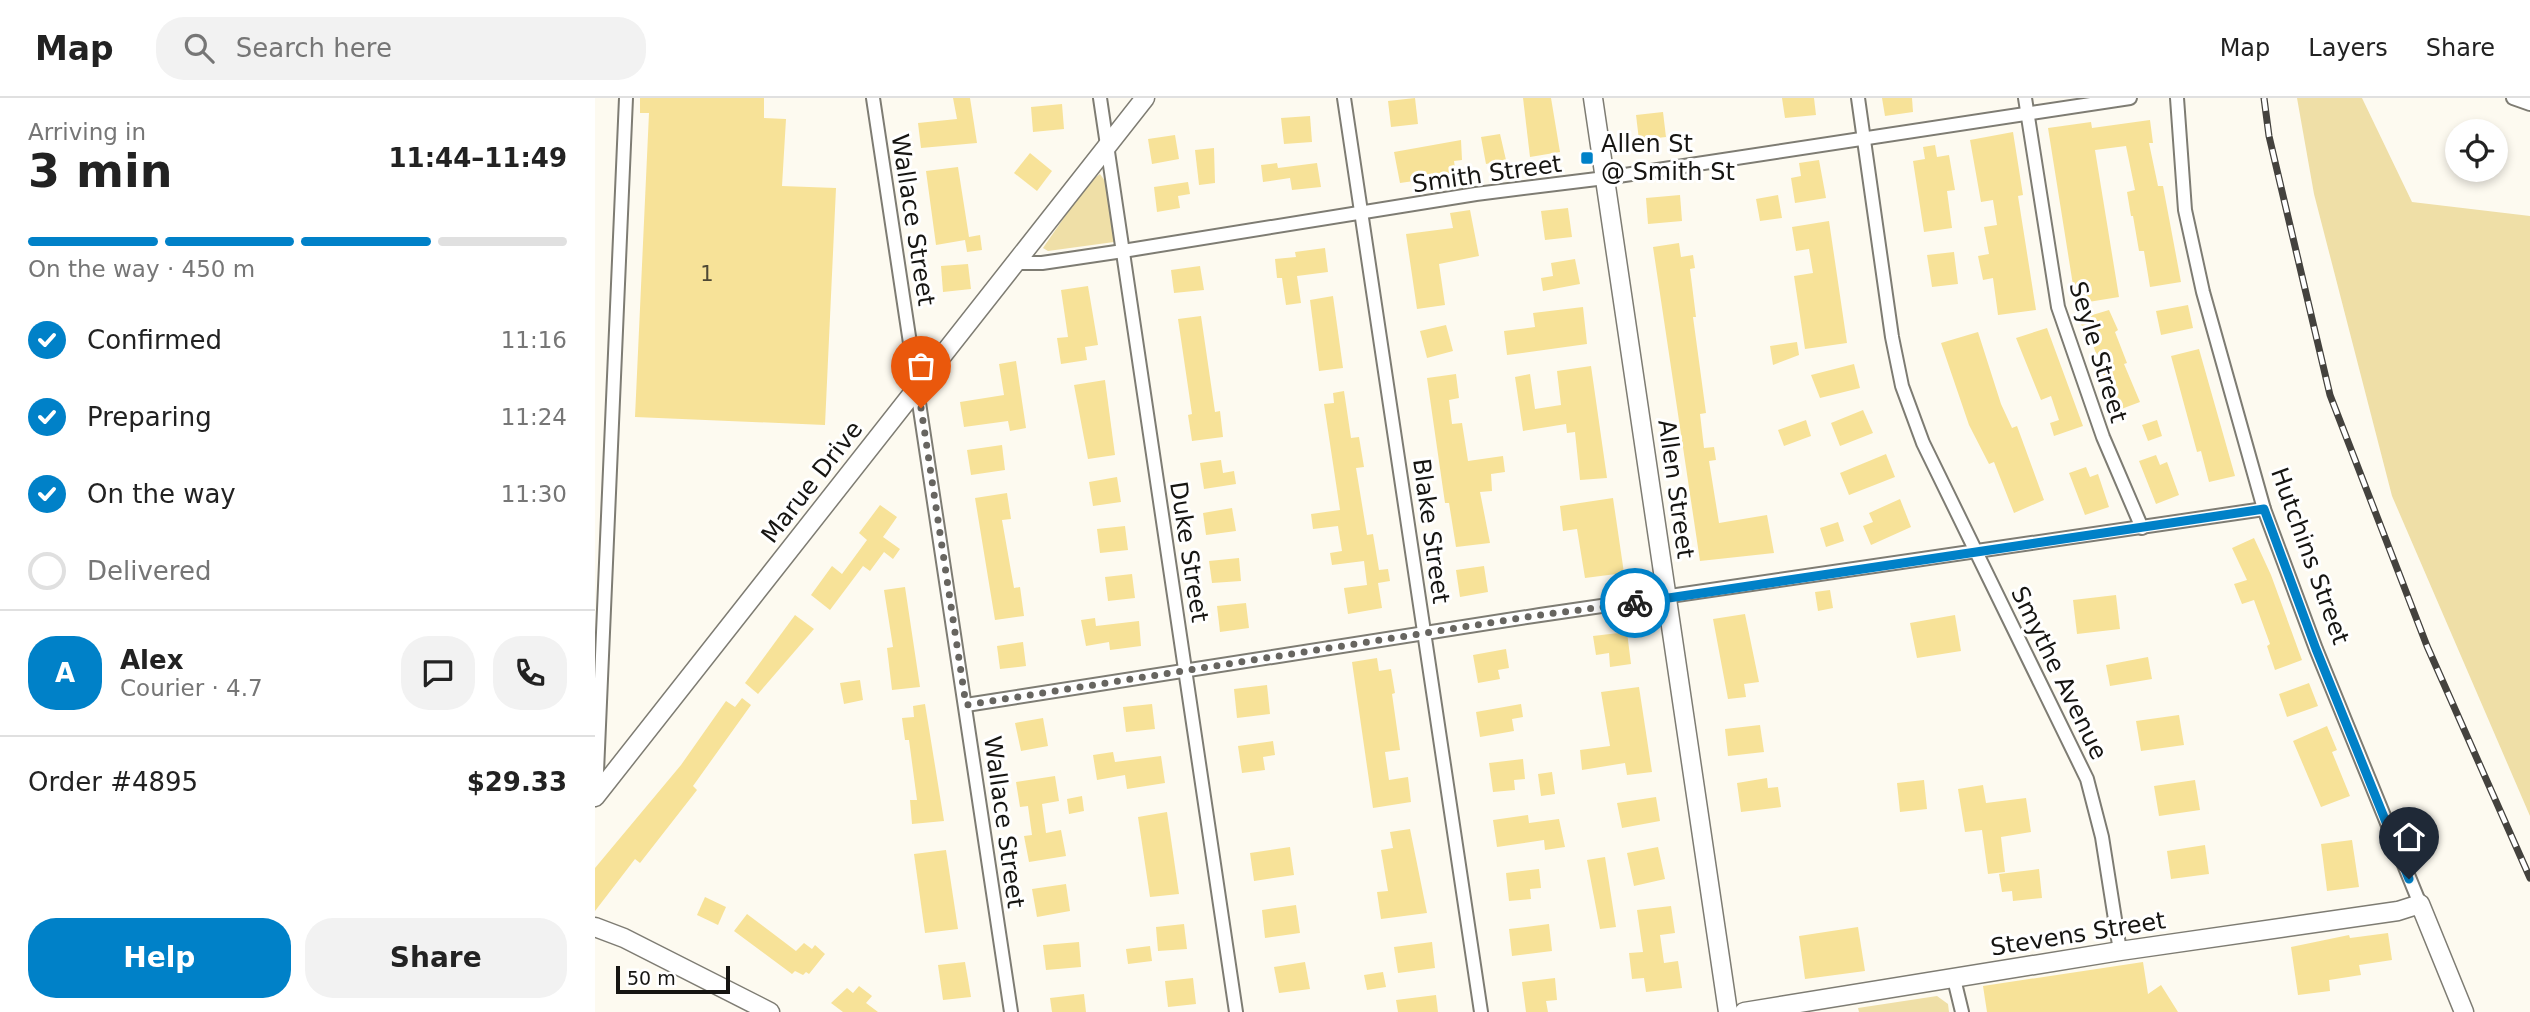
<!DOCTYPE html>
<html lang="en">
<head>
<meta charset="utf-8">
<style>
  body { margin:0; font-family:"DejaVu Sans",sans-serif; background:#f2f2f2; color:#222; height:100vh; display:flex; flex-direction:column; font-size:26px; white-space:nowrap }
  * { box-sizing:border-box; margin:0 }
  p { font-size:23px; color:#767676 }
  .icon { flex:none; width:38px; height:38px; fill:none; stroke:currentColor; stroke-width:2; stroke-linecap:round; stroke-linejoin:round }
  .map { position:relative; flex:1; overflow:hidden }
  .side { display:flex; flex-direction:column; background:#fff; width:595px }
  .side>* { flex:none }
  .controls { position:absolute; left:1850px; top:21px; display:grid; gap:14px }
  .controls a { display:grid; place-items:center; width:63px; height:63px; border-radius:50%; background:#fff; box-shadow:0 4px 10px #0003; font-size:35px }
  .scale { position:absolute; left:21px; bottom:18px; width:114px; box-sizing:border-box; padding-left:7px; border:4px solid #161512; border-top:0; font-size:19px; line-height:24px; white-space:nowrap; color:#161512; -webkit-text-stroke:5px #fff; paint-order:stroke }
  .pin { position:absolute; display:grid; place-items:center; width:60px; height:60px; color:#fff; margin:-72px -30px; border-radius:50% 50% 50% 0; rotate:-45deg; box-shadow:0 0 7px #0007 }
  .pin .icon { rotate:45deg }
  .courier { position:absolute; display:grid; place-items:center; width:70px; height:70px; margin:-35px; border:5px solid #0081c8; border-radius:50%; background:#fff; color:#222; box-shadow:0 2px 9px #0007 }
  .summary em { font-style:normal; font-weight:800 }
  .summary div { display:flex; flex-direction:column-reverse }
  .summary { display:flex; align-items:center; justify-content:space-between; height:119px; padding:0 28px }
  h1 { font-size:46px; font-weight:800; line-height:52px }
  .bar { display:grid; grid-template-columns:repeat(4,1fr); gap:10px 7px; align-content:center; height:84px; padding:0 28px }
  .bar i { height:9px; border-radius:5px; background:#e0e0e0 }
  .bar .current { background:#0081c8 }
  .bar p { grid-column:span 4 }
  .line { display:flex; align-items:center; gap:18px; padding:0 28px; border-top:2px solid #e0e0e0 }
  .line div { flex:1 }
  .round { display:grid; place-items:center; flex:none; width:74px; height:74px; border-radius:28px; background:#f2f2f2 }
  ol { padding:0 28px; list-style:none }
  li { display:flex; align-items:center; gap:21px; height:77px }
  li p { margin-inline-start:auto }
  li .icon { padding:7px; border-radius:50%; background:#0081c8; color:#fff; stroke-width:4 }
  li:last-child { color:#767676 }
  li i { width:38px; height:38px; border:4px solid #e0e0e0; border-radius:50% }
  .cta { display:flex; gap:14px; margin-top:auto; padding:14px 28px }
  .cta a { flex:1; height:80px; border-radius:28px; background:#0081c8; color:#fff; font-size:28px; font-weight:800; line-height:80px; text-align:center }
  .cta a+a { background:#f2f2f2; color:#222 }
  header { display:flex; align-items:center; gap:42px; box-sizing:border-box; height:98px; padding:0 35px; background:#fff; border-bottom:2px solid #e0e0e0 }
  header strong { font-size:33px }
  nav { display:flex; gap:38px; margin-inline-start:auto; font-size:24px }
  .search { width:490px; height:63px; background:#f2f2f2; display:flex; align-items:center; gap:18px; box-sizing:border-box; padding:0 24px; border-radius:28px; color:#767676; font-size:26px }
  main { display:flex; flex:1; min-height:0 }
  .map>svg:first-child { display:block }
</style>
</head>
<body>
<header>
<strong>Map</strong>
<div class="search"><svg class="icon" aria-label="search" viewBox="0 0 24 24"><circle cx="10" cy="10" r="6"/><path d="M15 15l6 6"/></svg>Search here</div>
<nav><a>Map</a><a>Layers</a><a>Share</a></nav>
</header>
<main>
<section class="side">
<div class="summary"><div><h1>3 min</h1><p>Arriving in</p></div><em>11:44–11:49</em></div>
<div class="bar"><i class="current"></i><i class="current"></i><i class="current"></i><i></i><p>On the way · 450 m</p></div>
<ol>
<li><svg class="icon" aria-label="check" viewBox="0 0 24 24"><path d="M5 12l5 5 9-10"/></svg>Confirmed<p>11:16</p></li>
<li><svg class="icon" aria-label="check" viewBox="0 0 24 24"><path d="M5 12l5 5 9-10"/></svg>Preparing<p>11:24</p></li>
<li><svg class="icon" aria-label="check" viewBox="0 0 24 24"><path d="M5 12l5 5 9-10"/></svg>On the way<p>11:30</p></li>
<li><i></i>Delivered</li>
</ol>
<div class="line" style="height:126px"><b class="round" style="background:#0081c8;color:#fff">A</b><div><b>Alex</b><p>Courier · 4.7</p></div><a class="round"><svg class="icon" aria-label="chat" viewBox="0 0 24 24"><path d="M4 5h16v11H9l-5 4z"/></svg></a><a class="round"><svg class="icon" aria-label="phone" viewBox="0 0 24 24"><path d="M5 4h4l2 5-3 2q2 4 5 5l2-3 5 2v4C11 20 4 13 5 4z"/></svg></a></div>
<div class="line" style="height:91px"><div>Order #4895</div><b>$29.33</b></div>
<div class="cta"><a>Help</a><a>Share</a></div>
</section>
<div class="map">
<svg width="1935" height="914" viewBox="0 0 1935 914">
  <rect width="100%" height="100%" fill="#fdfaf0"/>
  <g fill="#efdfa7">
    <polygon points="1702,0 1767,0 1817,104 1935,118 1935,718 1797,398 1719,96"/>
    <polygon points="505,76 510,83 519,144 453,153 448,150 493,85"/>
    <polygon points="1342,898 1353,906 1354,914 1264,914 1263,910"/>
  </g>
  <g fill="#f7e298">
    <polygon points="45,0 169,0 169,20 191,21 187,88 241,90 230,327 40,319 54,15 45,15"/>
    <polygon points="358,0 375,0 382,45 326,50 323,25 362,21"/>
    <polygon points="820,0 823,26 796,29 793,3"/>
    <polygon points="928,0 956,0 965,54 935,59"/>
    <polygon points="1187,0 1219,0 1221,17 1190,20"/>
    <polygon points="1287,0 1317,0 1318,14 1290,18"/>
    <polygon points="467,6 469,31 438,34 436,9"/>
    <polygon points="1068,14 1071,39 1044,42 1041,17"/>
    <polygon points="715,18 717,44 689,46 686,20"/>
    <polygon points="1555,22 1558,45 1554,45 1563,88 1568,88 1586,184 1555,189 1549,153 1544,153 1538,118 1536,118 1532,94 1540,92 1531,48 1500,52 1524,199 1481,206 1453,30 1496,24 1497,30"/>
    <polygon points="1418,34 1428,97 1423,98 1441,212 1403,217 1398,180 1388,182 1383,158 1394,156 1389,129 1402,127 1398,102 1386,104 1375,42"/>
    <polygon points="905,36 911,62 891,66 886,39"/>
    <polygon points="580,37 584,61 557,66 553,41"/>
    <polygon points="866,42 867,62 859,63 861,77 805,85 799,54"/>
    <polygon points="1340,47 1342,59 1354,57 1360,92 1352,93 1357,130 1329,134 1318,63 1330,61 1328,49"/>
    <polygon points="619,50 620,85 604,87 600,52"/>
    <polygon points="435,55 457,73 442,93 419,75"/>
    <polygon points="1224,62 1231,100 1200,105 1196,80 1206,78 1204,65"/>
    <polygon points="682,65 683,70 722,65 726,89 697,92 695,80 668,84 666,67"/>
    <polygon points="363,69 374,139 385,137 387,152 372,154 370,142 341,147 331,73"/>
    <polygon points="593,84 595,96 583,98 585,110 562,114 559,89"/>
    <polygon points="1085,97 1087,123 1053,126 1051,100"/>
    <polygon points="1183,97 1187,120 1165,123 1161,101"/>
    <polygon points="973,110 977,139 950,142 946,113"/>
    <polygon points="875,112 884,158 844,166 850,207 822,211 811,136 858,130 855,115"/>
    <polygon points="1234,123 1252,245 1210,251 1199,178 1218,175 1214,151 1201,153 1197,129"/>
    <polygon points="1084,145 1086,159 1098,157 1100,170 1095,171 1101,219 1098,219 1111,315 1105,316 1109,350 1119,349 1121,362 1114,363 1124,425 1172,417 1179,455 1105,463 1058,149"/>
    <polygon points="730,150 733,174 702,178 706,205 691,207 687,180 682,180 680,161 701,159 700,154"/>
    <polygon points="1359,154 1363,186 1337,189 1332,157"/>
    <polygon points="980,161 985,186 948,193 946,180 958,178 956,165"/>
    <polygon points="373,166 376,191 348,194 346,168"/>
    <polygon points="605,168 609,192 579,195 576,172"/>
    <polygon points="493,188 503,247 490,249 492,262 466,266 462,240 473,239 466,192"/>
    <polygon points="738,198 748,270 724,273 715,202"/>
    <polygon points="1593,207 1598,230 1566,237 1561,213"/>
    <polygon points="988,209 992,246 912,257 909,233 940,229 938,215"/>
    <polygon points="1514,212 1523,232 1520,234 1532,265 1529,266 1545,304 1521,313 1497,244 1494,245 1484,221"/>
    <polygon points="606,218 620,314 625,313 628,339 597,343 593,317 597,316 583,221"/>
    <polygon points="851,227 858,253 832,260 825,233"/>
    <polygon points="1452,230 1488,328 1459,338 1455,325 1464,322 1456,298 1446,302 1421,240"/>
    <polygon points="1383,234 1406,306 1417,330 1422,328 1449,402 1419,415 1399,364 1394,366 1374,327 1346,245"/>
    <polygon points="1202,244 1204,257 1178,267 1175,248"/>
    <polygon points="1604,251 1640,378 1614,384 1606,353 1602,354 1576,258"/>
    <polygon points="421,263 431,330 415,333 413,323 369,329 365,304 409,297 404,266"/>
    <polygon points="1259,266 1265,290 1225,300 1216,277"/>
    <polygon points="996,268 1012,380 985,382 980,334 972,335 971,326 928,333 920,279 935,276 940,311 966,307 962,273"/>
    <polygon points="861,276 864,300 854,302 857,326 867,325 873,363 908,358 910,374 896,376 897,393 885,394 895,445 861,449 854,405 850,405 832,280"/>
    <polygon points="510,282 520,357 493,361 479,287"/>
    <polygon points="749,293 756,340 764,339 769,369 761,370 772,437 778,436 784,472 793,471 795,483 783,485 787,510 753,516 749,490 772,487 769,463 737,467 735,455 747,453 743,428 718,431 716,416 745,412 729,306 739,305 738,295"/>
    <polygon points="1268,312 1278,335 1245,348 1236,325"/>
    <polygon points="1211,322 1216,338 1189,348 1183,332"/>
    <polygon points="1562,322 1567,338 1553,343 1547,327"/>
    <polygon points="407,347 410,372 376,377 372,352"/>
    <polygon points="1291,356 1300,379 1254,397 1245,375"/>
    <polygon points="1561,357 1565,367 1572,364 1584,397 1561,406 1544,363"/>
    <polygon points="626,362 628,375 639,373 641,386 609,391 605,365"/>
    <polygon points="1491,369 1495,379 1503,376 1514,409 1490,417 1474,375"/>
    <polygon points="522,379 526,404 498,408 494,384"/>
    <polygon points="412,395 416,421 407,422 419,490 425,489 429,518 400,522 380,400"/>
    <polygon points="1018,400 1029,475 990,480 982,431 968,433 965,408"/>
    <polygon points="1305,401 1316,429 1276,447 1268,428 1278,424 1274,415"/>
    <polygon points="285,407 302,419 288,439 305,451 298,461 289,454 275,473 268,468 235,512 216,497 237,468 247,476 272,442 264,435"/>
    <polygon points="637,410 641,433 611,437 608,415"/>
    <polygon points="1243,424 1249,443 1231,449 1225,430"/>
    <polygon points="530,428 533,452 505,455 502,431"/>
    <polygon points="1659,440 1676,477 1707,562 1680,572 1672,548 1675,546 1659,502 1647,506 1639,486 1652,482 1637,450"/>
    <polygon points="644,460 646,483 617,485 614,463"/>
    <polygon points="889,468 893,494 865,499 861,472"/>
    <polygon points="537,476 540,500 513,503 510,479"/>
    <polygon points="310,489 325,589 297,592 292,550 298,549 289,492"/>
    <polygon points="1235,492 1238,510 1223,513 1220,494"/>
    <polygon points="1521,497 1525,531 1482,536 1478,502"/>
    <polygon points="651,505 654,530 625,534 622,508"/>
    <polygon points="1150,516 1164,584 1149,586 1151,599 1133,601 1118,521"/>
    <polygon points="200,517 219,531 163,596 150,585"/>
    <polygon points="1360,517 1366,553 1322,560 1315,525"/>
    <polygon points="500,520 501,528 544,523 546,548 515,552 514,544 491,548 486,522"/>
    <polygon points="1032,534 1036,566 1015,569 1014,555 1001,557 998,538"/>
    <polygon points="428,544 431,568 405,571 402,548"/>
    <polygon points="911,551 914,570 903,572 905,581 883,585 878,557"/>
    <polygon points="1553,559 1557,581 1515,588 1511,567"/>
    <polygon points="782,560 784,573 796,571 800,595 797,596 805,652 790,654 794,682 813,679 816,704 778,710 757,564"/>
    <polygon points="265,582 268,602 249,606 245,585"/>
    <polygon points="1714,585 1723,608 1692,619 1684,596"/>
    <polygon points="672,587 675,616 642,620 639,591"/>
    <polygon points="1044,589 1057,674 1032,677 1030,665 987,672 985,652 1015,648 1006,594"/>
    <polygon points="147,600 156,607 98,688 102,692 45,765 40,761 0,813 0,770 86,667 131,603 140,609"/>
    <polygon points="330,606 349,723 317,726 315,702 322,702 314,642 310,642 307,620 319,619 318,608"/>
    <polygon points="557,606 560,631 531,634 528,609"/>
    <polygon points="926,606 928,619 917,621 919,633 885,639 881,614"/>
    <polygon points="1584,617 1589,647 1546,653 1541,623"/>
    <polygon points="448,620 453,648 426,653 420,625"/>
    <polygon points="1165,627 1169,654 1133,658 1130,631"/>
    <polygon points="1732,628 1742,652 1737,654 1755,698 1726,709 1698,643"/>
    <polygon points="678,643 680,657 668,659 670,672 647,675 643,648"/>
    <polygon points="518,654 520,664 566,658 570,685 532,691 530,677 502,682 498,657"/>
    <polygon points="928,661 930,681 919,682 920,692 898,694 894,665"/>
    <polygon points="957,674 960,696 946,698 943,676"/>
    <polygon points="460,678 464,703 447,706 451,735 466,732 471,758 434,764 429,738 437,737 433,708 425,709 421,684"/>
    <polygon points="1172,680 1173,690 1183,689 1186,709 1146,714 1142,685"/>
    <polygon points="1329,682 1332,711 1305,714 1302,685"/>
    <polygon points="1600,682 1605,712 1564,718 1559,688"/>
    <polygon points="1388,687 1391,705 1431,700 1436,734 1406,739 1410,774 1393,776 1387,732 1370,734 1363,691"/>
    <polygon points="487,698 489,713 474,716 472,701"/>
    <polygon points="1061,699 1065,723 1027,730 1022,705"/>
    <polygon points="572,714 584,796 555,799 543,719"/>
    <polygon points="933,717 934,725 964,721 970,749 950,752 949,742 902,749 898,722"/>
    <polygon points="815,731 832,815 786,821 782,794 793,793 786,752 798,750 795,734"/>
    <polygon points="1757,742 1764,789 1732,793 1726,746"/>
    <polygon points="1610,747 1614,776 1576,781 1572,753"/>
    <polygon points="695,749 699,777 659,783 655,755"/>
    <polygon points="1063,749 1070,781 1039,788 1032,755"/>
    <polygon points="351,752 363,831 330,835 319,756"/>
    <polygon points="1010,759 1021,829 1005,831 992,762"/>
    <polygon points="944,771 946,790 935,791 936,801 914,803 911,775"/>
    <polygon points="1444,771 1447,800 1418,803 1417,793 1407,794 1404,776"/>
    <polygon points="471,786 475,813 442,819 437,791"/>
    <polygon points="110,799 131,809 123,827 102,817"/>
    <polygon points="701,807 705,835 670,840 667,812"/>
    <polygon points="1076,808 1080,835 1065,837 1069,865 1083,863 1087,890 1051,894 1049,880 1037,881 1034,855 1048,854 1042,812"/>
    <polygon points="152,816 201,853 209,845 217,851 220,847 230,856 214,876 211,874 208,877 200,873 197,876 139,833"/>
    <polygon points="589,826 592,851 563,853 561,829"/>
    <polygon points="954,826 957,853 917,858 914,831"/>
    <polygon points="1263,829 1270,873 1210,881 1204,838"/>
    <polygon points="1793,835 1797,862 1764,867 1766,877 1734,882 1735,893 1703,897 1696,849 1754,837 1755,840"/>
    <polygon points="484,844 486,869 451,872 448,847"/>
    <polygon points="837,844 840,870 803,875 799,849"/>
    <polygon points="555,848 557,863 533,866 531,851"/>
    <polygon points="370,864 376,899 348,902 343,867"/>
    <polygon points="710,864 715,891 684,895 679,869"/>
    <polygon points="1548,864 1553,896 1566,887 1583,914 1392,914 1388,888"/>
    <polygon points="788,874 791,889 772,892 769,877"/>
    <polygon points="598,880 601,906 573,909 570,883"/>
    <polygon points="960,880 962,902 951,903 953,914 931,914 927,884"/>
    <polygon points="264,888 277,898 271,905 283,914 248,914 236,905 252,890 258,895"/>
    <polygon points="489,896 491,914 457,914 455,900"/>
    <polygon points="841,897 843,914 803,914 801,902"/>
  </g>
  <g fill="none" stroke-linecap="round" stroke-linejoin="round">
    <g stroke="#7e7c73" stroke-width="16">
      <g id="street">
        <polyline points="278,0 416,914"/>
        <polyline points="505,0 641,914"/>
        <polyline points="749,0 886,914"/>
        <polyline points="1263,0 1297,239 1307,288 1328,345 1492,681 1507,739 1525,853"/>
        <polyline points="1430,0 1463,209 1508,339 1547,430"/>
        <polyline points="1582,0 1590,112 1608,194 1669,411 1721,551 1825,806"/>
        <polyline points="1918,0 1935,6"/>
        <polyline points="421,165 447,165 528,153 881,96 1010,80 1535,0"/>
        <polyline points="371,607 945,517 1669,411"/>
        <polyline points="1,697 31,0"/>
        <polyline points="1359,881 1367,914"/>
      </g>
    </g>
    <g stroke="#7e7c73" stroke-width="21">
      <g id="secondary">
        <polyline points="998,0 1133,914"/>
        <polyline points="0,699 550,0"/>
        <polyline points="0,829 29,840 175,914"/>
        <polyline points="1149,914 1525,853 1803,813 1825,806 1869,914"/>
      </g>
    </g>
    <use href="#street" stroke="#fff" stroke-width="12"/>
    <use href="#secondary" stroke="#fff" stroke-width="18"/>
    <g stroke="#44423e" stroke-width="7">
      <polyline id="rail" points="1669,0 1674,38 1735,297 1832,548 1935,780"/>
    </g>
    <use href="#rail" stroke="#fff" stroke-width="4.5" stroke-dasharray="13" stroke-linecap="butt"/>
  </g>
  <g fill="none" stroke-linecap="round" stroke-linejoin="round">
    <polyline stroke="#676560" stroke-width="7" stroke-dasharray="0 12.6" points="326,310 371,607 945,517 1040,505"/>
    <polyline stroke="#0081c8" stroke-width="9" points="1040,505 1669,411 1721,551 1814,781"/>
  </g>
  <rect fill="#0081c8" stroke="#fff" stroke-width="2.5" x="985" y="53" width="14" height="14" rx="3.5"/>
  <g text-anchor="middle" stroke-width="6" stroke-linejoin="round" paint-order="stroke">
    <g font-size="21" fill="#4e4834">
      <text x="112" y="183">1</text>
    </g>
    <g font-size="24" fill="#161512" stroke="#fff" text-anchor="start">
      <text x="1006" y="54">Allen St<tspan x="1006" dy="28">@ Smith St</tspan></text>
    </g>
    <g font-size="24" fill="#161512" stroke="#fff">
      <text transform="translate(892 76) rotate(-8)" y="8">Smith Street</text>
      <text transform="translate(318 122) rotate(81)" y="8">Wallace Street</text>
      <text transform="translate(1503 254) rotate(73)" y="8">Seyle Street</text>
      <text transform="translate(217 384) rotate(-52)" y="8">Marue Drive</text>
      <text transform="translate(1081 391) rotate(82)" y="8">Allen Street</text>
      <text transform="translate(836 433) rotate(82)" y="8">Blake Street</text>
      <text transform="translate(594 454) rotate(81)" y="8">Duke Street</text>
      <text transform="translate(1715 458) rotate(70)" y="8">Hutchins Street</text>
      <text transform="translate(1464 575) rotate(64)" y="8">Smythe Avenue</text>
      <text transform="translate(409 724) rotate(82)" y="8">Wallace Street</text>
      <text transform="translate(1483 836) rotate(-9)" y="8">Stevens Street</text>
    </g>
  </g>
</svg>
<div class="controls">
<a><svg class="icon" aria-label="locate" viewBox="0 0 24 24"><circle cx="12" cy="12" r="6"/><path d="M12 2v4M12 18v4M2 12h4M18 12h4"/></svg></a>
</div>
<div class="scale">50 m</div>
<div class="pin" style="left:326px;top:310px;background:#ea580c"><svg class="icon" aria-label="bag" viewBox="0 0 24 24"><path d="M5 8h14l-1 12H6zM9 8a3 3 0 0 1 6 0"/></svg></div>
<div class="pin" style="left:1814px;top:781px;background:#1f2937"><svg class="icon" aria-label="home" viewBox="0 0 24 24"><path d="M3 11l9-7 9 7M6 9v11h12V9"/></svg></div>
<div class="courier" style="left:1040px;top:505px"><svg class="icon" aria-label="bike" viewBox="0 0 24 24"><circle cx="6" cy="16" r="4"/><circle cx="18" cy="16" r="4"/><path d="M6 16l4-8h5l3 8M10 8l3 8H6M13 5h3"/></svg></div>
</div>
</main>
</body>
</html>
